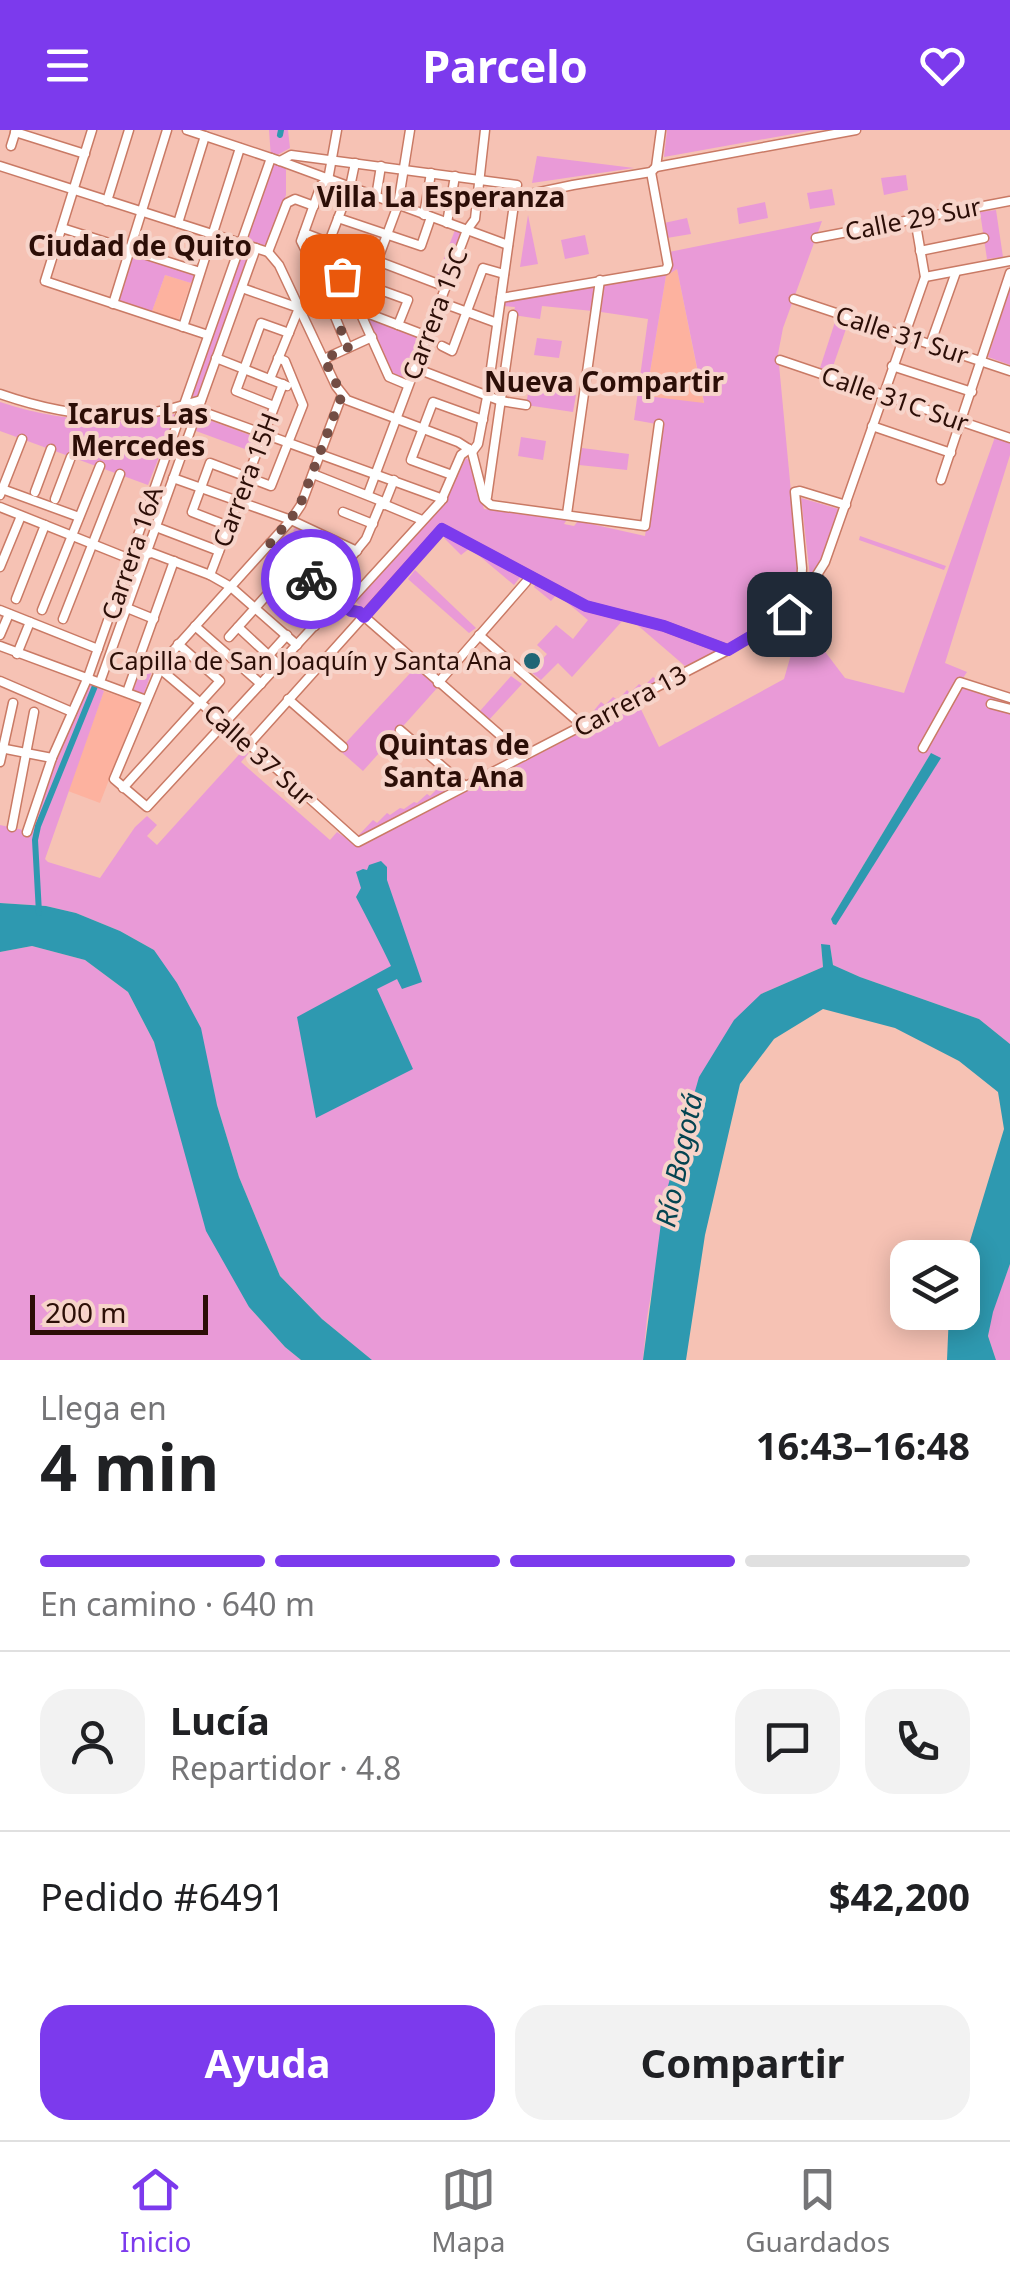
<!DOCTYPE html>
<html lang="es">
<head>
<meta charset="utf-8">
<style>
  body { margin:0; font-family:"Noto Sans",sans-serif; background:#f2f2f2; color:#202124; height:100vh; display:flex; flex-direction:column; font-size:38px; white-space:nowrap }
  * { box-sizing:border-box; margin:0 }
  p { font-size:32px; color:#757577 }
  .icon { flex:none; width:55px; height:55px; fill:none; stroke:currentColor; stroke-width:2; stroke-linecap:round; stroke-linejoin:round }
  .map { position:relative; height:1230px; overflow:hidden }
  .details { display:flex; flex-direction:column; background:#fff; flex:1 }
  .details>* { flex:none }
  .tools { position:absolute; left:890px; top:1110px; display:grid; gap:20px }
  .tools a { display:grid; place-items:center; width:90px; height:90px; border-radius:20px; background:#fff; box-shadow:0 5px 25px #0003; font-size:50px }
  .scale { position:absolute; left:30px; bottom:25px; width:178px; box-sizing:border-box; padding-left:10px; border:5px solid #2c0e07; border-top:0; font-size:28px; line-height:35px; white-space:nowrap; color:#2c0e07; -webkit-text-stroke:8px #f7d4ca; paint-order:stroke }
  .pin { position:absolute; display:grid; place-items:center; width:85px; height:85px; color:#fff; margin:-42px; border-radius:20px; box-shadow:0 5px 15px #0006 }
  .courier { position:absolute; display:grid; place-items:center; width:100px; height:100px; margin:-50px; border:8px solid #7c3aed; border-radius:50%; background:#fff; color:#222; box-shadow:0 2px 12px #0007 }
  .head em { font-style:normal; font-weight:700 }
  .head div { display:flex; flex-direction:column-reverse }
  .head { display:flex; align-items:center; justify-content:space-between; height:170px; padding:0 40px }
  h1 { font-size:65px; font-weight:700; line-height:75px }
  .bar { display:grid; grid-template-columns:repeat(4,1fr); gap:15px 10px; align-content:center; height:120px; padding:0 40px }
  .bar i { height:12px; border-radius:8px; background:#e0e0e0 }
  .bar .active { background:#7c3aed }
  .bar p { grid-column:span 4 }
  .line { display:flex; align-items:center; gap:25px; padding:0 40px; border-top:2px solid #e0e0e0 }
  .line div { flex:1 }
  .round { display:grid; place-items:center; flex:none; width:105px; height:105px; border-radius:30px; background:#f2f2f2 }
  .action { display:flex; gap:20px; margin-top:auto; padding:20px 40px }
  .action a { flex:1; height:115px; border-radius:30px; background:#7c3aed; color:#fff; font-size:40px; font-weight:700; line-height:115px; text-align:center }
  .action a+a { background:#f2f2f2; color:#202124 }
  header { display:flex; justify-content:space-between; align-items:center; height:130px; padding:0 40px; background:#7c3aed; color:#fff; font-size:45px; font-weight:700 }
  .tab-bar { display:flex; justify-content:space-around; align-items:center; height:140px; border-top:2px solid #e0e0e0; background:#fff; font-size:28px; color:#757577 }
  .tab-bar a { display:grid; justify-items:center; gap:5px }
  .tab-bar .active { color:#7c3aed }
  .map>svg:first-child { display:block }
</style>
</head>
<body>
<header><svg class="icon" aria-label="menu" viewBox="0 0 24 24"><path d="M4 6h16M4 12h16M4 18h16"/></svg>Parcelo<svg class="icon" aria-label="heart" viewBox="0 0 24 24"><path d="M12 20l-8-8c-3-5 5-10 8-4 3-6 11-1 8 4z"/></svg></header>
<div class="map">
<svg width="1010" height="1230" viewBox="0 0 1010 1230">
  <rect width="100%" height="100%" fill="#f6c2b4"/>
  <g fill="#fdb29f">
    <polygon points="677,139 704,274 646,266 666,146"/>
    <polygon points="165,145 191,153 178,191 151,184"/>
    <polygon points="104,561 139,573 100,673 68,661"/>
  </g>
  <g fill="#e99ad7" fill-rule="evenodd">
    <polygon points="269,0 288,0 290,18 272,28 286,34 286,65 266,116 258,114 256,118 201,270 187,270 271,28"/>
    <polygon points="667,0 815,0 664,27"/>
    <polygon points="537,26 634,38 532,53"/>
    <polygon points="906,45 908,60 884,65 881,48"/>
    <polygon points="832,59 835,75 810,79 807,63"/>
    <polygon points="765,72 768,88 739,94 737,78"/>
    <polygon points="996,80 1003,127 987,129 980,82"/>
    <polygon points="528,85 538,134 520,137"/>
    <polygon points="687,88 691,104 667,108 664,93"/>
    <path d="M822,91L783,198L778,224L798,436L795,464L784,481L732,515L667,492L596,475L551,455L479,417L444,395L363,479L354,470L446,370L466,328L470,331L484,379L568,388L564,394L574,396L578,391L645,406L662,295L634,290L648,189L601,182L604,155L670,141L669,122ZM677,139L704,272V273L646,266L666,146Z"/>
    <polygon points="455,100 463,103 445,152 436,149"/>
    <polygon points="585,105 589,124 565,129 561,110"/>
    <polygon points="133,123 195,144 191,153 165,145 151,184 117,171"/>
    <polygon points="597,152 593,181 542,176 540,189 513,185 515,177 502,176 503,171"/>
    <polygon points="1010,158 1010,235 988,227"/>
    <polygon points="364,184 423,207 405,251 392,246"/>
    <polygon points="835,192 847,196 830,245 819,241"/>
    <polygon points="537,208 562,211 559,228 534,225"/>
    <polygon points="529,258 576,265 573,282 526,275"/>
    <path d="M0,272C59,292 114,294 176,284L148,355L0,301Z"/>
    <polygon points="201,287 258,308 253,322 196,301"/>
    <polygon points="521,307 546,311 543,330 518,326"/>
    <path d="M995,307L1010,312V325L945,533L967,542L963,548L957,549L920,617L927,620L962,556L1010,574V914L979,889L860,847L833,835L830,816L821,815L823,837L761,864L657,1129L647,1188L643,1230H372L322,1189L280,1146L239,1047L217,975L154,820L120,801L76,783L46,776L0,773V695L32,702L56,632L89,553L104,561L45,729L48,732L100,748L135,697L147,686L157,695L147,706L157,715L245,618L248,624L241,632L330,710L337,702L359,717L638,573L659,617L784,549L801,490L845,548L904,563ZM931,623L833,794L831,789Z"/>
    <polygon points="582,318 629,324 627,340 579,335"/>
    <polygon points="801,368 839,379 821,429 810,446"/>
    <polygon points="297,395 353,422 328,451 303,431 314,417 293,401"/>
    <polygon points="446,404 521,446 514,455 470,418 461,425 444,408"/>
    <polygon points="860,406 946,436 944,440 859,410"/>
    <polygon points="415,440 476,498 469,503 408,449"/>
    <polygon points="537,452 624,489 572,547 558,533 541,550 531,542 547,524 537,515 556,495 573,509 588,490 557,464 551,471 534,457"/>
    <polygon points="635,493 657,498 717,522 685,536"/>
    <polygon points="146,527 156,530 143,566 133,561"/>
    <polygon points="680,535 684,539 583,591 582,589 591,584 601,572 605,575 613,567 618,570 627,560 630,563 639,554 643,557 647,556 647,553 653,547 657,550 666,541 668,543"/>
    <polygon points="415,538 438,557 363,641 339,620"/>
    <polygon points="511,546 522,554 488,591 479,582"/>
    <polygon points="452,651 459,656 357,707 373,690 377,693 387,683 390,685 400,678 404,679 414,672 417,673 427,664 430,666 439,657 442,659"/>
    <polygon points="32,816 85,830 128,862 154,912 249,1177 285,1217 301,1230 0,1230 0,822"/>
    <polygon points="1010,1134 1010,1230 996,1230 988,1206 992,1182"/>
  </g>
  <g fill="#2e99b0">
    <polygon points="931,623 941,628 836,795 833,794 831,789"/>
    <path d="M381,731L387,737V750L422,852L402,859L397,849L377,859L413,939L316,988L297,887L391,836C380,813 368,790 356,767L361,758L356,742L363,739L367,740L369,735Z"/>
    <polygon points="0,773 46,776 76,783 120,801 154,820 177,853 201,898 217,975 239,1047 280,1146 322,1189 372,1230 301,1230 285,1217 249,1177 206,1101 154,912 128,862 85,830 32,816 0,822"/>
    <polygon points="821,814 830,815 833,835 860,847 979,889 1010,914 1010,1134 993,1182 988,1206 996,1230 947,1230 949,1183 962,1182 963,1134 1004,999 998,962 959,931 895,898 823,879 774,909 740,954 705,1105 686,1230 643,1230 664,1070 699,947 734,890 761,864 823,837"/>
  </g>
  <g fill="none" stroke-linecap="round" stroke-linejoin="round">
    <g stroke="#2e99b0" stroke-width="6">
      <polyline points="280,5 281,0"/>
      <polyline points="39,783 35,710 38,696 95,556"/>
    </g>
    <g stroke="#c97a65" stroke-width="11">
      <g id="minor">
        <polyline points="92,0 45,151 208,205"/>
        <polyline points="187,0 280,31 508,115"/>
        <polyline points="15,2 85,24"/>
        <polyline points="11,16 16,0"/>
        <polyline points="280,31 291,25 517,55"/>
        <polyline points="0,36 268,122 279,135 336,256 347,270 458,312 469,319"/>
        <polyline points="656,37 661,0"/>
        <polyline points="350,57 355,33"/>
        <polyline points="376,67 381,36"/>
        <polyline points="107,71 129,0"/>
        <polyline points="477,75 573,55 651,42 656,37 856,0"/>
        <polyline points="424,85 431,43"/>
        <polyline points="338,88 421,116 431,87"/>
        <polyline points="178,93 205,6"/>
        <polyline points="447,93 455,46"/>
        <polyline points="62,98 200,142"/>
        <polyline points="304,103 446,157"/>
        <polyline points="816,108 1010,71"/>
        <polyline points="920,121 984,108"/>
        <polyline points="268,122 287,73 295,69 314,76"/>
        <polyline points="317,143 301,111 321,55 328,50 337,0"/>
        <polyline points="925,147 1010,131"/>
        <polyline points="242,158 299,178 270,249"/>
        <polyline points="501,168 666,140 668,135 651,42"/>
        <polyline points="794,169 1010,241"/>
        <polyline points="440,172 497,193"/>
        <polyline points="113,174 167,0"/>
        <polyline points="359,180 398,75 410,0"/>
        <polyline points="359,180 389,247 408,255"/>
        <polyline points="359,180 427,206"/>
        <polyline points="302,182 344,73 336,68 340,54"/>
        <polyline points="183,197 240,18"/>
        <polyline points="930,215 956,142"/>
        <polyline points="442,216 452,221 483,138 504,144"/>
        <polyline points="348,218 331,177 342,146 408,170 398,195"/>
        <polyline points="216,228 287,256"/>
        <polyline points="324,229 372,207"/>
        <polyline points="780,230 1010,308"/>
        <polyline points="892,236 972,262"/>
        <polyline points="415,238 501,271 526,275"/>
        <path d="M0,264C46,280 99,290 148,283C166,281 184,275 201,270"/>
        <polyline points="274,276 236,261 261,193 289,203"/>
        <polyline points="198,280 443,369"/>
        <polyline points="872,296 951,323"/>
        <polyline points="469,319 472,322 484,369 491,375 645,396 659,294"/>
        <polyline points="472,322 478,314 487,267 515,67"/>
        <polyline points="313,344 381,371 381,373 422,390"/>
        <polyline points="452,345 411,330 433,272 483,290"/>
        <polyline points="173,348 291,390 357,421"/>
        <polyline points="941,350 1010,143"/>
        <polyline points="2,359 79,387"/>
        <polyline points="35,362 51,319"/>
        <polyline points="368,364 467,100 475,89 485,0"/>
        <polyline points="0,365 22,309"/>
        <polyline points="487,367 513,185"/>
        <polyline points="55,369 71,327"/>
        <polyline points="384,375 394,350"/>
        <polyline points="0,377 130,429 152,423 210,445 231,457 297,515"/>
        <polyline points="343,382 373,394"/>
        <polyline points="567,384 600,150"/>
        <polyline points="228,396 192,382 210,333 271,356 303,275 285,231 278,228"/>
        <polyline points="156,397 219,421"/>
        <path d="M270,413C287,428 341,480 359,482L524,626"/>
        <polyline points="0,437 21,386"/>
        <polyline points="210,445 283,254"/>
        <polyline points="324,460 366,409 381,373"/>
        <polyline points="803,467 801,459 802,438 795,362 800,361 846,375"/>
        <polyline points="16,469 45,395"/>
        <polyline points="338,470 147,677 114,649 163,532 291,390 301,375 342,265"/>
        <polyline points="345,476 441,371 461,325 469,319"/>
        <polyline points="127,478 154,489"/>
        <polyline points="0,480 98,519"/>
        <polyline points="42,480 100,336"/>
        <polyline points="63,489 120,344"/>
        <polyline points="195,496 261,554"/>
        <polyline points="238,497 279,535"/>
        <polyline points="0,505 9,484"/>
        <polyline points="479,505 583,596"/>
        <polyline points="229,507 273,458 315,496"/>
        <polyline points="0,516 146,570"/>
        <polyline points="17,524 30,492"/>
        <polyline points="269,525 287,505"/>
        <polyline points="159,538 249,614 358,712 728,520 789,483 803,467 825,432 925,147 915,89"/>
        <polyline points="0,551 72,582"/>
        <polyline points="100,552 256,118"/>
        <polyline points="438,553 526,452"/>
        <polyline points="127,562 174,431"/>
        <polyline points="288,569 343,617"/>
        <polyline points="991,574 1010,579"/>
        <polyline points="400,600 465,656"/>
        <polyline points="249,614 442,399 586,476 664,496 728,520"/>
        <polyline points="0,618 52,628"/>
        <polyline points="923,618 960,552 1010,568"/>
        <polyline points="0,632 13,573"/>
        <polyline points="123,658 220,551 178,514"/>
        <polyline points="12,697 34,582"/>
        <polyline points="27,702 52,628 88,547 271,28"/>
      </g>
    </g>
    <use href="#minor" stroke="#fff" stroke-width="8"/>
  </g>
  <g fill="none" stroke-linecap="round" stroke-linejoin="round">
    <polyline stroke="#734d44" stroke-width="10" stroke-dasharray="0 18" points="311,449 270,413 290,390 300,375 342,265 324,229 348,218 332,177 342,146"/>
    <polyline stroke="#7c3aed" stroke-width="12" points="311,449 351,481 359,482 364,487 442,399 586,476 664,496 728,520 789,484"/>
  </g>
  <circle fill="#206676" stroke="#f7d4ca" stroke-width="4" cx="532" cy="531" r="10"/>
  <g text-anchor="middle" stroke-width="8" stroke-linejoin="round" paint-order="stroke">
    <g font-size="25" fill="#2c0e07" stroke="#f7d4ca">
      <text transform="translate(913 89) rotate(-11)" y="9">Calle 29 Sur</text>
      <text transform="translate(435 184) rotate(-69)" y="9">Carrera 15C</text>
      <text transform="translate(902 205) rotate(18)" y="9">Calle 31 Sur</text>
      <text transform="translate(895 269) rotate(19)" y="9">Calle 31C Sur</text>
      <text transform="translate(246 350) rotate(-69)" y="9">Carrera 15H</text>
      <text transform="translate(132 423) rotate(-71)" y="9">Carrera 16A</text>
      <text transform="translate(630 571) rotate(-28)" y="9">Carrera 13</text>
      <text transform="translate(259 625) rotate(42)" y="9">Calle 37 Sur</text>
    </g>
    <g font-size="25" fill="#2c0e07" stroke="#f7d4ca" text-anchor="end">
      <text x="512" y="540">Capilla de San Joaquín y Santa Ana</text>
    </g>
    <g font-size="28" font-weight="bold" fill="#2c0e07" stroke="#f7d4ca">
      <text x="441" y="77">Villa La Esperanza</text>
      <text x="140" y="126">Ciudad de Quito</text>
      <text x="604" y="262">Nueva Compartir</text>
      <text x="138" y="294">Icarus Las<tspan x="138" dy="32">Mercedes</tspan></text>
      <text x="454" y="625">Quintas de<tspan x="454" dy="32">Santa Ana</tspan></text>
    </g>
    <g font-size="28" font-style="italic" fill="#044451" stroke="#f7d4ca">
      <text transform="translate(679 1030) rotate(-78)" y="10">Río Bogotá</text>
    </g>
  </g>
</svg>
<div class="tools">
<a><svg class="icon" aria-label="layers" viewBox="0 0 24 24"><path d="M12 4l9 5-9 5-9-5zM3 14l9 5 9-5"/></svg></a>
</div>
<div class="scale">200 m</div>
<div class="pin" style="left:342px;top:146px;background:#ea580c"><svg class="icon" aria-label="bag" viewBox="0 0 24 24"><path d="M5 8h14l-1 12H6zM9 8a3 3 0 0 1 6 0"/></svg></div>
<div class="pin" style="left:789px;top:484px;background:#1f2937"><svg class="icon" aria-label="home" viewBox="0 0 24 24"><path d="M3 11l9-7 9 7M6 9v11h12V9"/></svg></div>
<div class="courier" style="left:311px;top:449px"><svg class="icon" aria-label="bike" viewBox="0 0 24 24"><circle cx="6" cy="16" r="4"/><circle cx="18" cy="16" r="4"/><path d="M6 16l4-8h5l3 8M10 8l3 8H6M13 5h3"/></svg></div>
</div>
<section class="details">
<div class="head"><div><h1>4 min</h1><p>Llega en</p></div><em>16:43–16:48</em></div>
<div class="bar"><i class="active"></i><i class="active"></i><i class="active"></i><i></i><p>En camino · 640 m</p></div>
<div class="line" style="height:180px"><a class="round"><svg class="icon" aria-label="person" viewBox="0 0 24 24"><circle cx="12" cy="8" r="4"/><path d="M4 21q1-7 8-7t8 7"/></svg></a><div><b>Lucía</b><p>Repartidor · 4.8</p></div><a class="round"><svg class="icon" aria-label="chat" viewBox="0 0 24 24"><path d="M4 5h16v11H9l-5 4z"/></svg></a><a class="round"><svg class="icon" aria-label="phone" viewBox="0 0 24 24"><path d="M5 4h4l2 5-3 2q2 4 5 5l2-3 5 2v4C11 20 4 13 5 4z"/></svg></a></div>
<div class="line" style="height:130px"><div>Pedido #6491</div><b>$42,200</b></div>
<div class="action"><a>Ayuda</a><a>Compartir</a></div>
</section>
<nav class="tab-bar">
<a class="active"><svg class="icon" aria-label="home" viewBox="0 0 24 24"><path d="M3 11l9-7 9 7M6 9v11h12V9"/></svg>Inicio</a>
<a><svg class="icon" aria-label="map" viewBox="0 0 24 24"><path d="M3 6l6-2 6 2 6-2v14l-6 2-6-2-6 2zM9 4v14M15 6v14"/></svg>Mapa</a>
<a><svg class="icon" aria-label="saved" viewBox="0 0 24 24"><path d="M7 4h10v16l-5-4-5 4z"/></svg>Guardados</a>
</nav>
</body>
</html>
